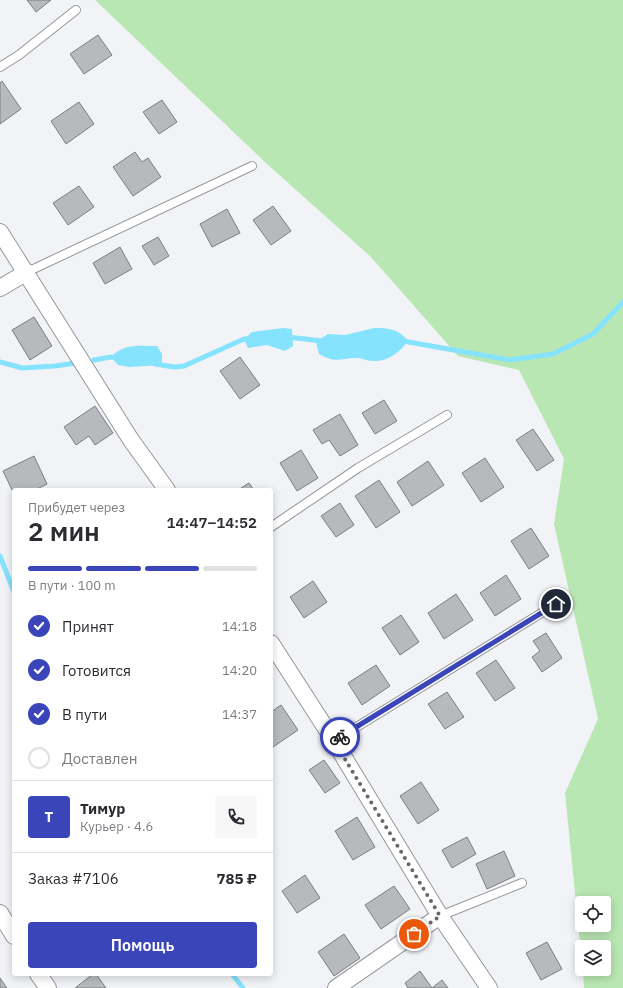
<!DOCTYPE html>
<html lang="ru">
<head>
<meta charset="utf-8">
<style>
  body { margin:0; font-family:"IBM Plex Sans",sans-serif; background:#f7f7f7; color:#2b2b33; height:100vh; display:flex; flex-direction:column; font-size:15px; white-space:nowrap }
  * { box-sizing:border-box; margin:0 }
  p { font-size:13px; color:#7c7c81 }
  .icon { flex:none; width:22px; height:22px; fill:none; stroke:currentColor; stroke-width:2; stroke-linecap:round; stroke-linejoin:round }
  .map { position:relative; flex:1; overflow:hidden }
  .drawer { position:absolute; left:12px; top:488px; width:261px; height:488px; display:flex; flex-direction:column; background:#fff; border-radius:4px; box-shadow:0 2px 10px #0003 }
  .drawer>* { flex:none }
  .controls { position:absolute; left:575px; top:896px; display:grid; gap:8px }
  .controls a { display:grid; place-items:center; width:36px; height:36px; border-radius:4px; background:#fff; box-shadow:0 2px 10px #0003; font-size:20px }
  .pin { position:absolute; display:grid; place-items:center; width:34px; height:34px; color:#fff; margin:-17px; border:2px solid #fff; border-radius:50%; box-shadow:0 1px 4px #0007 }
  .courier { position:absolute; display:grid; place-items:center; width:40px; height:40px; margin:-20px; border:3px solid #3945b8; border-radius:50%; background:#fff; color:#222; box-shadow:0 1px 5px #0007 }
  .headline em { font-style:normal; font-weight:600 }
  .headline div { display:flex; flex-direction:column-reverse }
  .headline { display:flex; align-items:center; justify-content:space-between; height:68px; padding:0 16px }
  h1 { font-size:26px; font-weight:600; line-height:30px }
  .bar { display:grid; grid-template-columns:repeat(4,1fr); gap:6px 4px; align-content:center; height:48px; padding:0 16px }
  .bar i { height:5px; border-radius:3px; background:#e1e1e2 }
  .bar .current { background:#3945b8 }
  .bar p { grid-column:span 4 }
  .line { display:flex; align-items:center; gap:10px; padding:0 16px; border-top:1px solid #e1e1e2 }
  .line div { flex:1 }
  .round { display:grid; place-items:center; flex:none; width:42px; height:42px; border-radius:4px; background:#f7f7f7 }
  ol { padding:0 16px; list-style:none }
  li { display:flex; align-items:center; gap:12px; height:44px }
  li p { margin-inline-start:auto }
  li .icon { padding:4px; border-radius:50%; background:#3945b8; color:#fff; stroke-width:4 }
  li:last-child { color:#7c7c81 }
  li i { width:22px; height:22px; border:2px solid #e1e1e2; border-radius:50% }
  .action { display:flex; gap:8px; margin-top:auto; padding:8px 16px }
  .action a { flex:1; height:46px; border-radius:4px; background:#3945b8; color:#fff; font-size:16px; font-weight:600; line-height:46px; text-align:center }
  .map>svg:first-child { display:block }
</style>
</head>
<body>
<div class="map">
<svg width="623" height="988" viewBox="0 0 623 988">
  <rect width="100%" height="100%" fill="#f1f3f7"/>
  <path fill="#b9e7b3" fill-rule="evenodd" d="M95,0H623V988H584L583,969H604V947H582V963L565,793L598,719L554,524L564,459L519,370L458,356L371,257L267,164ZM582,903H604V925H582Z"/>
  <g fill="#86e3fe">
    <polygon points="283,328 292,329 293,346 285,351 267,345 248,348 244,339 252,332"/>
    <path d="M374,328C388,328 399,329 408,341C400,352 388,362 372,361C367,361 362,358 357,358C339,358 337,364 319,354L316,342L328,334L345,335Z"/>
    <path d="M157,346L162,354V365L129,367L118,365L111,357C124,343 139,346 157,346Z"/>
  </g>
  <g fill="none" stroke-linecap="round" stroke-linejoin="round">
    <g stroke="#86e3fe" stroke-width="5">
      <polyline points="287,337 323,341"/>
      <polyline points="403,341 510,360 553,354 593,334 623,302"/>
      <polyline points="94,360 111,357 118,358"/>
      <polyline points="0,362 22,368 55,366 76,363"/>
      <polyline points="155,364 174,367 184,366 244,339 249,339"/>
      <polyline points="0,556 14,592"/>
      <polyline points="232,974 243,988"/>
    </g>
  </g>
  <g fill="#b7b9bc" stroke="#7c7e81">
    <polygon points="27,0 51,0 36,12"/>
    <polygon points="98,35 112,55 84,74 70,54"/>
    <polygon points="2,81 21,109 0,124 0,83"/>
    <polygon points="162,100 177,122 159,134 143,112"/>
    <polygon points="79,102 94,124 66,144 51,121"/>
    <polygon points="135,152 142,162 148,158 161,177 133,196 113,167"/>
    <polygon points="79,186 94,207 68,225 53,203"/>
    <polygon points="273,206 291,231 271,245 253,220"/>
    <polygon points="227,209 240,233 212,247 200,224"/>
    <polygon points="158,237 169,256 154,265 142,246"/>
    <polygon points="120,247 132,269 105,284 93,263"/>
    <polygon points="34,317 52,346 30,360 12,330"/>
    <polygon points="240,357 260,385 240,399 220,371"/>
    <polygon points="384,400 397,421 375,434 362,413"/>
    <polygon points="95,406 113,433 95,445 89,436 76,445 64,427"/>
    <polygon points="340,414 358,445 340,456 329,440 322,444 313,430"/>
    <polygon points="533,429 554,460 537,471 516,440"/>
    <polygon points="301,450 318,478 297,491 280,463"/>
    <polygon points="34,456 47,484 35,490 14,490 14,494 3,471"/>
    <polygon points="485,458 504,487 481,502 462,473"/>
    <polygon points="428,461 444,485 412,506 397,482"/>
    <polygon points="379,480 400,512 376,528 355,496"/>
    <polygon points="249,483 254,490 238,490"/>
    <polygon points="340,503 354,525 336,537 321,516"/>
    <polygon points="531,528 549,556 529,569 511,541"/>
    <polygon points="506,575 521,599 495,616 480,593"/>
    <polygon points="313,581 327,602 304,618 290,597"/>
    <polygon points="456,594 473,620 444,639 428,613"/>
    <polygon points="401,615 419,642 400,655 382,628"/>
    <polygon points="546,633 562,658 542,672 532,657 540,651 533,641"/>
    <polygon points="496,660 515,688 495,701 476,673"/>
    <polygon points="376,665 390,686 362,705 348,683"/>
    <polygon points="447,692 464,717 445,729 428,704"/>
    <polygon points="281,705 298,730 273,747 271,744 271,712"/>
    <polygon points="324,760 340,783 325,793 309,770"/>
    <polygon points="421,782 439,810 418,824 400,796"/>
    <polygon points="357,817 375,847 353,860 335,831"/>
    <polygon points="467,837 476,854 452,868 442,850"/>
    <polygon points="504,851 515,876 487,889 476,864"/>
    <polygon points="305,875 320,898 297,913 282,891"/>
    <polygon points="394,886 410,909 381,929 365,905"/>
    <polygon points="344,934 360,958 334,976 318,952"/>
    <polygon points="547,942 562,969 541,980 526,953"/>
    <polygon points="420,971 432,988 442,980 448,988 408,988 405,983"/>
    <polygon points="93,974 96,974 106,988 75,988"/>
    <polygon points="0,978 7,988 0,988"/>
  </g>
  <g fill="none" stroke-linecap="round" stroke-linejoin="round">
    <g stroke="#96979b" stroke-width="10">
      <g id="service">
        <polyline points="0,67 19,55 76,10"/>
        <polyline points="27,272 252,166"/>
        <polyline points="271,527 358,468 447,415"/>
        <polyline points="334,741 556,604"/>
        <polyline points="440,916 522,883"/>
      </g>
    </g>
    <g stroke="#96979b" stroke-width="18">
      <g id="minor">
        <polyline points="0,232 131,440 167,490"/>
        <polyline points="0,288 27,272"/>
        <polyline points="271,643 334,741 440,916 489,988"/>
        <polyline points="0,913 14,936"/>
        <polyline points="38,974 48,988"/>
        <polyline points="336,988 440,916"/>
      </g>
    </g>
    <use href="#service" stroke="#fff" stroke-width="8"/>
    <use href="#minor" stroke="#fff" stroke-width="16"/>
  </g>
  <g fill="none" stroke-linecap="round" stroke-linejoin="round">
    <polyline stroke="#67686a" stroke-width="4" stroke-dasharray="0 7.2" points="340,737 334,741 440,916 414,934"/>
    <polyline stroke="#3945b8" stroke-width="5" points="340,737 556,604"/>
  </g>
</svg>
<div class="controls">
<a><svg class="icon" aria-label="locate" viewBox="0 0 24 24"><circle cx="12" cy="12" r="6"/><path d="M12 2v4M12 18v4M2 12h4M18 12h4"/></svg></a>
<a><svg class="icon" aria-label="layers" viewBox="0 0 24 24"><path d="M12 4l9 5-9 5-9-5zM3 14l9 5 9-5"/></svg></a>
</div>
<div class="pin" style="left:414px;top:934px;background:#ea580c"><svg class="icon" aria-label="bag" viewBox="0 0 24 24"><path d="M5 8h14l-1 12H6zM9 8a3 3 0 0 1 6 0"/></svg></div>
<div class="pin" style="left:556px;top:604px;background:#1f2937"><svg class="icon" aria-label="home" viewBox="0 0 24 24"><path d="M3 11l9-7 9 7M6 9v11h12V9"/></svg></div>
<div class="courier" style="left:340px;top:737px"><svg class="icon" aria-label="bike" viewBox="0 0 24 24"><circle cx="6" cy="16" r="4"/><circle cx="18" cy="16" r="4"/><path d="M6 16l4-8h5l3 8M10 8l3 8H6M13 5h3"/></svg></div>
<section class="drawer">
<div class="headline"><div><h1>2 мин</h1><p>Прибудет через</p></div><em>14:47–14:52</em></div>
<div class="bar"><i class="current"></i><i class="current"></i><i class="current"></i><i></i><p>В пути · 100 m</p></div>
<ol>
<li><svg class="icon" aria-label="check" viewBox="0 0 24 24"><path d="M5 12l5 5 9-10"/></svg>Принят<p>14:18</p></li>
<li><svg class="icon" aria-label="check" viewBox="0 0 24 24"><path d="M5 12l5 5 9-10"/></svg>Готовится<p>14:20</p></li>
<li><svg class="icon" aria-label="check" viewBox="0 0 24 24"><path d="M5 12l5 5 9-10"/></svg>В пути<p>14:37</p></li>
<li><i></i>Доставлен</li>
</ol>
<div class="line" style="height:72px"><b class="round" style="background:#3945b8;color:#fff">Т</b><div><b>Тимур</b><p>Курьер · 4.6</p></div><a class="round"><svg class="icon" aria-label="phone" viewBox="0 0 24 24"><path d="M5 4h4l2 5-3 2q2 4 5 5l2-3 5 2v4C11 20 4 13 5 4z"/></svg></a></div>
<div class="line" style="height:52px"><div>Заказ #7106</div><b>785 ₽</b></div>
<div class="action"><a>Помощь</a></div>
</section>
</div>
</body>
</html>
